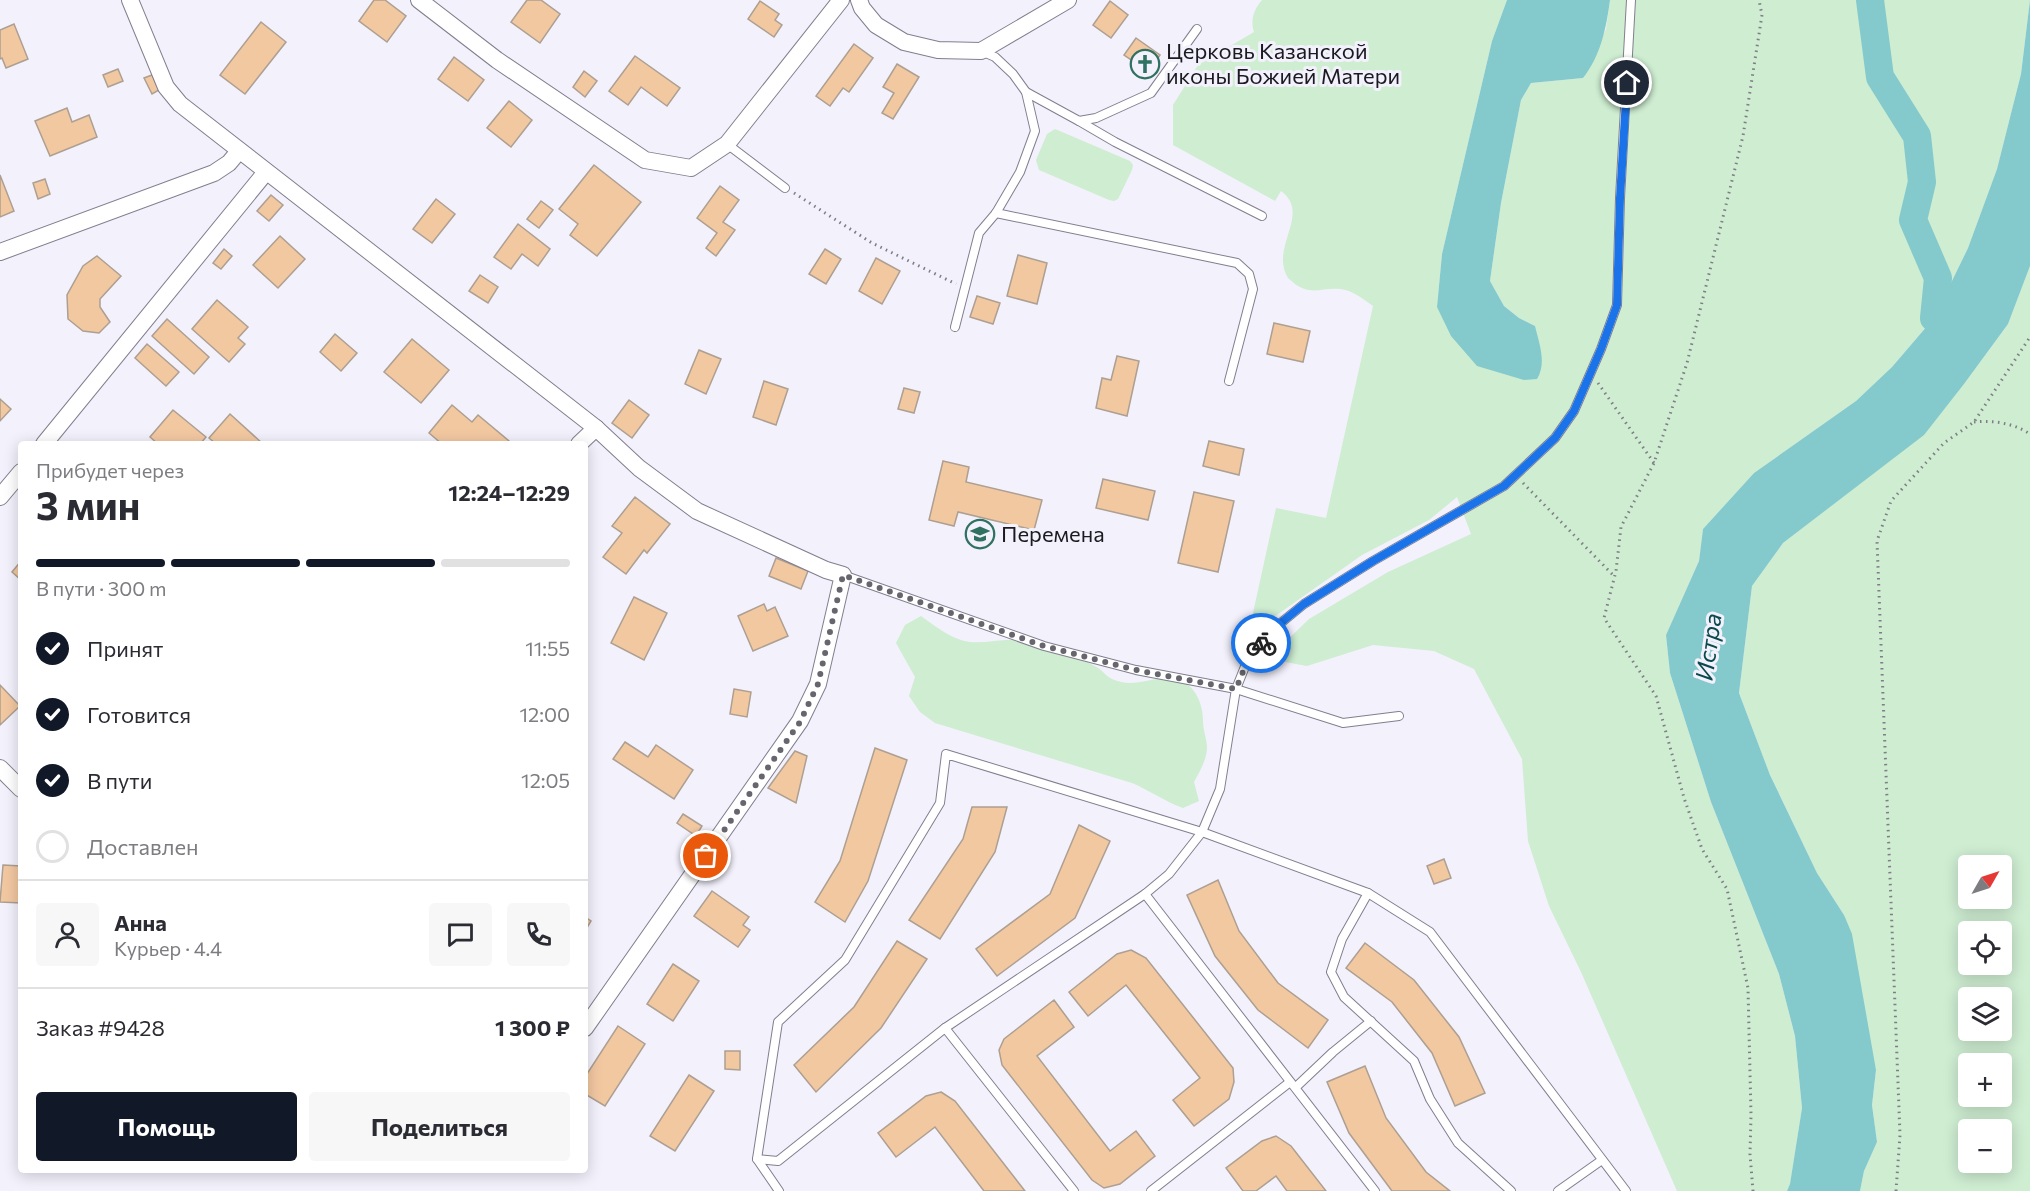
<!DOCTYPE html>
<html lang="ru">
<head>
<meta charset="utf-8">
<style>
  body { margin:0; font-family:Commissioner,sans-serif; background:#f7f7f7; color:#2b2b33; height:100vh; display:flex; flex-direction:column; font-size:22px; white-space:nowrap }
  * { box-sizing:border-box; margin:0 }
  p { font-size:20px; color:#7c7c81 }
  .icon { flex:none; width:33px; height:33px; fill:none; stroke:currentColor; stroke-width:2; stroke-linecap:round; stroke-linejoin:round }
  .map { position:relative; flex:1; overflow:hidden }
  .details { position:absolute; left:18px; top:441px; width:570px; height:732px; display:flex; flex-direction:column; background:#fff; border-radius:6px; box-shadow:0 3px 15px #0003 }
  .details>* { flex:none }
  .needle { width:39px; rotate:51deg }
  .buttons { position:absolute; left:1958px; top:855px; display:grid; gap:12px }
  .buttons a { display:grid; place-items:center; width:54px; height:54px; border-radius:6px; background:#fff; box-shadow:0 3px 15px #0003; font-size:30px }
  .pin { position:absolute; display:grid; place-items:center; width:51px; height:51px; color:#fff; margin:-26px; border:3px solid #fff; border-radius:50%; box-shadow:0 2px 6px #0007 }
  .courier { position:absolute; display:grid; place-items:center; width:60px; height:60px; margin:-30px; border:4px solid #1a73e8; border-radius:50%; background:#fff; color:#222; box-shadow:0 2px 8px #0007 }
  .overview em { font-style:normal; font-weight:700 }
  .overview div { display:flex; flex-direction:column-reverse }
  .overview { display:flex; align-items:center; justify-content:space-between; height:102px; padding:0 18px }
  h1 { font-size:39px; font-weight:700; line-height:45px }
  .bar { display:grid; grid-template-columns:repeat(4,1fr); gap:9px 6px; align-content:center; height:72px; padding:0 18px }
  .bar i { height:8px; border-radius:4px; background:#e1e1e2 }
  .bar .selected { background:#111827 }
  .bar p { grid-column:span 4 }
  .line { display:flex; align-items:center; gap:15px; padding:0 18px; border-top:2px solid #e1e1e2 }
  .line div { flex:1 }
  .round { display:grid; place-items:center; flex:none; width:63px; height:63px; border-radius:6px; background:#f7f7f7 }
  ol { padding:0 18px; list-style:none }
  li { display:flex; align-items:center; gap:18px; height:66px }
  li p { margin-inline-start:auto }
  li .icon { padding:6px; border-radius:50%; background:#111827; color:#fff; stroke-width:4 }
  li:last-child { color:#7c7c81 }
  li i { width:33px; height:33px; border:3px solid #e1e1e2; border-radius:50% }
  .action { display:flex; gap:12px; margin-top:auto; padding:12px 18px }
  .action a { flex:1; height:69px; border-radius:6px; background:#111827; color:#fff; font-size:24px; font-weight:700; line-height:69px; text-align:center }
  .action a+a { background:#f7f7f7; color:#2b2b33 }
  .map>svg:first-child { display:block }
</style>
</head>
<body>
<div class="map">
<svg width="2030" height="1191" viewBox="0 0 2030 1191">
  <rect width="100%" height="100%" fill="#f3f1fc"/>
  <g fill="#ceedd1" fill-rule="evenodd">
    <path d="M1262,0H1507L1492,41L1442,254L1437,307L1535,326L1519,318L1504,306L1490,281L1501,203L1521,100L1531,83L1583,78L1606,29L1610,0H2030L2021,74L1997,169L1968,248L1934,318L1892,367L1856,401L1754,473L1703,529L1699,561L1666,635L1670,673L1711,802L1779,974L1795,1036L1802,1108L1790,1185L1787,1191H1677L1581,972L1549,906L1528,841L1522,759L1474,669L1434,651L1373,645L1307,666L1268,659L1309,619L1388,572L1471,534L1457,497L1429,520L1362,555L1271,619L1251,622L1276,508L1326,518L1373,306C1363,299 1352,290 1340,289C1322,287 1312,296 1295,284C1293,282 1289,279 1288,278C1269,247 1312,214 1281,191L1275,201L1173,145V105L1198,65L1254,32C1250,20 1254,9 1262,0Z"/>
    <polygon points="1055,129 1130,161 1133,165 1132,170 1118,199 1114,201 1109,200 1039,170 1036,160 1047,134"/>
    <path d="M2030,266V1191H1860L1864,1171L1877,1142L1872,1105L1876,1070L1844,915L1817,873L1770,775L1739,693L1752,586L1783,543L1924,434L1964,384L2008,324ZM1968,866H2001V898H1968ZM1968,932H2001V964H1968ZM1968,998H2001V1030H1968ZM1968,1064H2001V1096H1968ZM1968,1130H2001V1162H1968Z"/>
    <path d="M921,616C935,626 952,640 970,642C990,644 1007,636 1029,642C1051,648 1078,655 1098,668C1103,671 1107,677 1112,679C1131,688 1147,679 1166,678C1191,677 1203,699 1203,721C1203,731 1207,739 1207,748C1207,759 1199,773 1194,782L1199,801L1183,808C1164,801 1149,790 1132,783L935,723L920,712L909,696L915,677L896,643L905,625Z"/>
  </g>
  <g fill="#84c9cc">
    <path d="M1507,0H1610C1606,29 1601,55 1583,78L1531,83L1521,100L1501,203L1490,281L1504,306L1519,318L1535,326C1539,343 1547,363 1537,379L1524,380L1477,366L1451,336L1437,307L1442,254L1492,41Z"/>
    <polygon points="2030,0 2030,266 2008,324 1964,384 1924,435 1783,543 1752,586 1739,693 1770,775 1817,873 1844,915 1852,934 1876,1070 1872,1105 1877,1142 1864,1171 1860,1191 1787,1191 1790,1184 1802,1108 1795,1036 1779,974 1711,802 1670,673 1666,635 1699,561 1703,529 1754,473 1856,401 1892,367 1934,318 1968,248 1997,169 2021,74"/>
  </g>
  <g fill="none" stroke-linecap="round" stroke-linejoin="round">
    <polyline stroke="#84c9cc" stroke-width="28" points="1870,0 1880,77 1917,136 1922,182 1913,220 1938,278 1934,318 1957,339"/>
  </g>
  <g fill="#f2c8a1" stroke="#ad9f91" stroke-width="1.5">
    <polygon points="374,0 385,0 406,16 387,42 359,21"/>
    <polygon points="527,0 541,0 560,14 540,43 511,22"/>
    <polygon points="760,1 779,14 775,20 782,25 774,37 748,19"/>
    <polygon points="1110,1 1128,15 1111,38 1093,25"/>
    <polygon points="261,22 286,42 245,94 220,75"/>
    <polygon points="14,24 28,59 6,68 2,58 0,59 0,30"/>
    <polygon points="1136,38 1160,55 1149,72 1124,55"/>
    <polygon points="854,44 873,58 849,92 843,88 830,106 816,96"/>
    <polygon points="635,56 680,88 667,106 641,87 628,105 609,91"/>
    <polygon points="454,57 484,80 468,101 438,79"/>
    <polygon points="897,64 919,77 893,119 882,113 894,93 883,87"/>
    <polygon points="118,69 123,81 108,87 103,75"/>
    <polygon points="584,71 597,81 585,97 573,87"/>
    <polygon points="152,75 159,90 152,94 144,78"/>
    <polygon points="509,101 532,120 511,147 487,128"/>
    <polygon points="67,108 72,122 89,115 97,137 50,156 35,121"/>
    <polygon points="594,165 641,202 597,256 570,235 578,224 559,209"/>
    <polygon points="0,175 14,211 0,217"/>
    <polygon points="45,179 50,194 38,199 33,183"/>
    <polygon points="720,186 739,200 723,222 735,230 716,256 706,248 717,233 697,218"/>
    <polygon points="271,195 283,205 269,221 257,211"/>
    <polygon points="436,199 455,214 432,243 413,229"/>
    <polygon points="541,201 553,210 539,228 527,219"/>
    <polygon points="518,224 550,249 538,266 522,254 511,269 494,257"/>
    <polygon points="280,236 305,259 278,288 253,265"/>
    <polygon points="224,249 232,256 221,269 213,263"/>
    <polygon points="825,249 841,259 826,284 809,274"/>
    <polygon points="1018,255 1047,263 1037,304 1007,296"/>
    <polygon points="97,256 121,276 100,299 100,307 110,322 99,333 83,331 68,319 67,295 83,266"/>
    <polygon points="876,258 900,271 882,304 859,291"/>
    <polygon points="480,275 498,287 488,303 469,291"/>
    <polygon points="977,296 1000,303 993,324 970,317"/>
    <polygon points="217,300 248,327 238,338 245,344 229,362 192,329"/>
    <polygon points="167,319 209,357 194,374 152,336"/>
    <polygon points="1274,323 1310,331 1303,362 1267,354"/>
    <polygon points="335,334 357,353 341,371 320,352"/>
    <polygon points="412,339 449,370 421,403 384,372"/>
    <polygon points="147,344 179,372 166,386 135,358"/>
    <polygon points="699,350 721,359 706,394 685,384"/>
    <polygon points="1117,356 1139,361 1127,416 1096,408 1102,378 1111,380"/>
    <polygon points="764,381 788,389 776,425 753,417"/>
    <polygon points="904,388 920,392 914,413 898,409"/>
    <polygon points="0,399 11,409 0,421"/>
    <polygon points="629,400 649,415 632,438 612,423"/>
    <polygon points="452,405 472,422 478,415 509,441 506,444 442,444 429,433"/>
    <polygon points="173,410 206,437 200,444 158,444 150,437"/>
    <polygon points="230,414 263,444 216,444 209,438"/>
    <polygon points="1209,441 1244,449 1239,475 1203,466"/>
    <polygon points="943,461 969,467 966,482 1042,500 1034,530 958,512 954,526 929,520"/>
    <polygon points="1103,479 1155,491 1148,520 1096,508"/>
    <polygon points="1194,492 1234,501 1218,572 1178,563"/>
    <polygon points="635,497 670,524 647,553 644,550 626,574 603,557 622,533 612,526"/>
    <polygon points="776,558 808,571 801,589 769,576"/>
    <polygon points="21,561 21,580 12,572"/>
    <polygon points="634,597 667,613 644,660 611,643"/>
    <polygon points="764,604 767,611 775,607 788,636 753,651 738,616"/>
    <polygon points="0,685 20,706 0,725"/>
    <polygon points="734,689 751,692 747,717 730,714"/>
    <polygon points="625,742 648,757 656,745 693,770 674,799 613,759"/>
    <polygon points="875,748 907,760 868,881 845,922 815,902 840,861"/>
    <polygon points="795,751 807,756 796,803 768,788"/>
    <polygon points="972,807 1007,807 995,852 940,939 909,920 963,839"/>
    <polygon points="683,814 702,826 696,836 677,823"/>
    <polygon points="1079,825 1110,841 1075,918 997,976 976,949 1050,894"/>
    <polygon points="1444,859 1451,878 1434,884 1427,866"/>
    <polygon points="3,865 21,866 21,903 0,902"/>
    <polygon points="1218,880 1239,931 1278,983 1328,1020 1308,1048 1258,1010 1215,956 1187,895"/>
    <polygon points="712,891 749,917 743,925 750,930 738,947 694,916"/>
    <polygon points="585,917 591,921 585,931"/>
    <polygon points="897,941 927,959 881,1028 816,1092 794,1065 854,1007"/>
    <polygon points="1365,943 1414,980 1459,1037 1485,1093 1455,1106 1432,1053 1392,1002 1346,968"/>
    <polygon points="1131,950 1146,958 1233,1068 1234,1082 1229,1099 1194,1126 1173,1100 1200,1078 1126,985 1088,1016 1069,992 1117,954"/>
    <polygon points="673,964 699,981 673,1021 647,1004"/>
    <polygon points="1054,1000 1074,1027 1037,1056 1110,1151 1136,1131 1155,1156 1120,1184 1104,1188 1092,1180 1002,1065 999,1050 1004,1039"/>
    <polygon points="618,1026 645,1044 605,1106 585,1094 585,1077"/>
    <polygon points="725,1051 740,1051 740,1070 725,1069"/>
    <polygon points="1365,1066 1386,1118 1426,1172 1450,1191 1392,1191 1349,1133 1327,1082"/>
    <polygon points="689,1075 714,1091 675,1151 650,1136"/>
    <polygon points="941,1092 955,1101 1025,1191 984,1191 935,1127 896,1157 878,1133 926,1096"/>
    <polygon points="1276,1136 1291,1146 1326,1191 1287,1191 1276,1176 1256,1191 1243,1191 1226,1168 1262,1141"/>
  </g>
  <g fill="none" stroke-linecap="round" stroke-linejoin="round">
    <g stroke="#827e8f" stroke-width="10">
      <g id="lane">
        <polyline points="1026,92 1079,121 1096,118 1151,93 1197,29"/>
        <polyline points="1079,121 1115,142 1262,216"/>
        <polyline points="727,144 785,188"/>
        <polyline points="996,213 1237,263 1249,274 1253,289 1229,381"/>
        <polyline points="955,327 979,233 996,213 1020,172 1035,131 1026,92 1013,74 995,57 981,51"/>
        <polyline points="843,575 1044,646 1136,670 1236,689 1343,723 1399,716"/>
        <polyline points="1368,893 1342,939 1331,972 1344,997 1414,1061 1430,1099 1458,1143 1511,1191"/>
        <polyline points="1145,894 1375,1191"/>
        <polyline points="945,1028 1074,1191"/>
        <polyline points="1296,1087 1333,1052 1371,1021"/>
        <polyline points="757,1159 778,1161 945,1028 1145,894 1169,874 1202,832 1220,789 1236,689 1246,664 1266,635 1304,604 1373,561 1504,486 1555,438 1574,411 1601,349 1617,305 1620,198 1631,0"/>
        <polyline points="779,1191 757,1159 778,1022 845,960 940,803 946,754 1202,832 1368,893 1430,932 1626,1191"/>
        <polyline points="1151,1191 1290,1082"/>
        <polyline points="1558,1191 1602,1160"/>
      </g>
    </g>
    <g stroke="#827e8f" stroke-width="18">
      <g id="street">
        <polyline points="130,0 166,87 180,104 596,428 639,468 697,511 826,570 843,575 818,684 800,721 585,1028"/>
        <polyline points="419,0 497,60 645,160 691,168 727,144 841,0"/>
        <polyline points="859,0 862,8 876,25 904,42 938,50 981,51 1068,0"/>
        <polyline points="0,252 214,173 229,163 239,151"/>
        <polyline points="44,444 266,172"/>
        <polyline points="579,444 596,428"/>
        <polyline points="0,497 21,472"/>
        <polyline points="0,768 21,789"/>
      </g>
    </g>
    <g stroke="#7f7e86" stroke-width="3" stroke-dasharray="1.5 4.5" stroke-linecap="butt">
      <polyline points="794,193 872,243 956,284"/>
      <polyline points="1598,383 1654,463"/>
      <path d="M1974,422C1993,420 2013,423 2030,434"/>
      <polyline points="1523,483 1614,576"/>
      <polyline points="1753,1191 1750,1154 1751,1115 1748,988 1727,889 1702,849 1684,798 1656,696 1604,618 1616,571 1621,527 1654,463 1687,363 1743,136 1762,15 1759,0"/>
      <polyline points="1896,1191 1900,1135 1877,541 1891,501 1944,443 1974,422 2030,337"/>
    </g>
    <use href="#lane" stroke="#fff" stroke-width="8"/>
    <use href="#street" stroke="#fff" stroke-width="16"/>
  </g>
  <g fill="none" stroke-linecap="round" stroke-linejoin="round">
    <polyline stroke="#67656d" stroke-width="6" stroke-dasharray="0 10.8" points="706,856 800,722 818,684 843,575 1044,646 1136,670 1236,689 1246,664 1261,643"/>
    <polyline stroke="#1a73e8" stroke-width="8" points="1261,643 1266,635 1304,604 1373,561 1504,486 1555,438 1574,411 1601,349 1617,305 1620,198 1627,83"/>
  </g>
  <defs>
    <g id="church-ring" transform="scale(1.5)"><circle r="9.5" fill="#f3f1fc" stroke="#307161" stroke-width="1.5"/><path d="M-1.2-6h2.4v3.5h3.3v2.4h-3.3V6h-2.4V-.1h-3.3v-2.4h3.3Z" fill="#307161"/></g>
    <g id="school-ring" transform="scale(1.5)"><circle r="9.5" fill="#f3f1fc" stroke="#307161" stroke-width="1.5"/><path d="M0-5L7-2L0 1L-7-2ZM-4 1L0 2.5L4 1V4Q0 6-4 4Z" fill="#307161"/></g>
  </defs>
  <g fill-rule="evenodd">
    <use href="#church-ring" x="1145" y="64"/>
    <use href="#school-ring" x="980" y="534"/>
  </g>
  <g text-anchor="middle" stroke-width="6" stroke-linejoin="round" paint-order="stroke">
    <g font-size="22" fill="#1b1a20" stroke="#f3f1fc" text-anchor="start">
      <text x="1166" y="59">Церковь Казанской<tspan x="1166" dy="25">иконы Божией Матери</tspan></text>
      <text x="1001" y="542">Перемена</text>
    </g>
    <g font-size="24" font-style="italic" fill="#0a4a4e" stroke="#f3f1fc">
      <text transform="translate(1709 647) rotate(-82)" y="8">Истра</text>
    </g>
  </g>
</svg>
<div class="buttons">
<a><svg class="needle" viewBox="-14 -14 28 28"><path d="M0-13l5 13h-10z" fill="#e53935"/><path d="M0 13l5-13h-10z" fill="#7c7c81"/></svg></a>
<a><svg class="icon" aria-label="locate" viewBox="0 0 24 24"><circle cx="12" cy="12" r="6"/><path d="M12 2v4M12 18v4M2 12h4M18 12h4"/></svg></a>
<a><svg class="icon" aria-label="layers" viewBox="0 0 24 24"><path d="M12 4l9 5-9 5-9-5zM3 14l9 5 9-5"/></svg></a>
<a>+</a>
<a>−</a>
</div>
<div class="pin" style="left:706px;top:856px;background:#ea580c"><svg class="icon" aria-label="bag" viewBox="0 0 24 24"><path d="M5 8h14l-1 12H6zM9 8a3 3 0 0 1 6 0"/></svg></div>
<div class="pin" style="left:1627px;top:83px;background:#1f2937"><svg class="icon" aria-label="home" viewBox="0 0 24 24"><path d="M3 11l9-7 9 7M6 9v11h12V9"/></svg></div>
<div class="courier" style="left:1261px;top:643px"><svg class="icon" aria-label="bike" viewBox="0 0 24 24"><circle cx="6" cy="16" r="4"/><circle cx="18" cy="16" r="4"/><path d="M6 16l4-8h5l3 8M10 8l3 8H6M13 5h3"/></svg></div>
<section class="details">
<div class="overview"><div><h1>3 мин</h1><p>Прибудет через</p></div><em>12:24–12:29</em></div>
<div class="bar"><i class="selected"></i><i class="selected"></i><i class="selected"></i><i></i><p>В пути · 300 m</p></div>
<ol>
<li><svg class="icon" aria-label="check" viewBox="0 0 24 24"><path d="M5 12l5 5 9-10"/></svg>Принят<p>11:55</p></li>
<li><svg class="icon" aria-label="check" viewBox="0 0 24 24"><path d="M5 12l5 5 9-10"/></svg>Готовится<p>12:00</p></li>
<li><svg class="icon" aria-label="check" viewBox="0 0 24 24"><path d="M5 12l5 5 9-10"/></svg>В пути<p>12:05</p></li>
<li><i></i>Доставлен</li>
</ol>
<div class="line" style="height:108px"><a class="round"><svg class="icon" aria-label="person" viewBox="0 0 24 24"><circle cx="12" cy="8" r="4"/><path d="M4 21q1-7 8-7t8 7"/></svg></a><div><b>Анна</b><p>Курьер · 4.4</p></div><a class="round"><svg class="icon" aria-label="chat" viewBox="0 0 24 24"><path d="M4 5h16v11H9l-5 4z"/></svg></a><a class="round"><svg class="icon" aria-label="phone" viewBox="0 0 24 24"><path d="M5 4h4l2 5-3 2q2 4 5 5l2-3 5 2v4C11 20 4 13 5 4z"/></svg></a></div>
<div class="line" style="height:78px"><div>Заказ #9428</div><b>1 300 ₽</b></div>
<div class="action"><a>Помощь</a><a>Поделиться</a></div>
</section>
</div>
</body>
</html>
